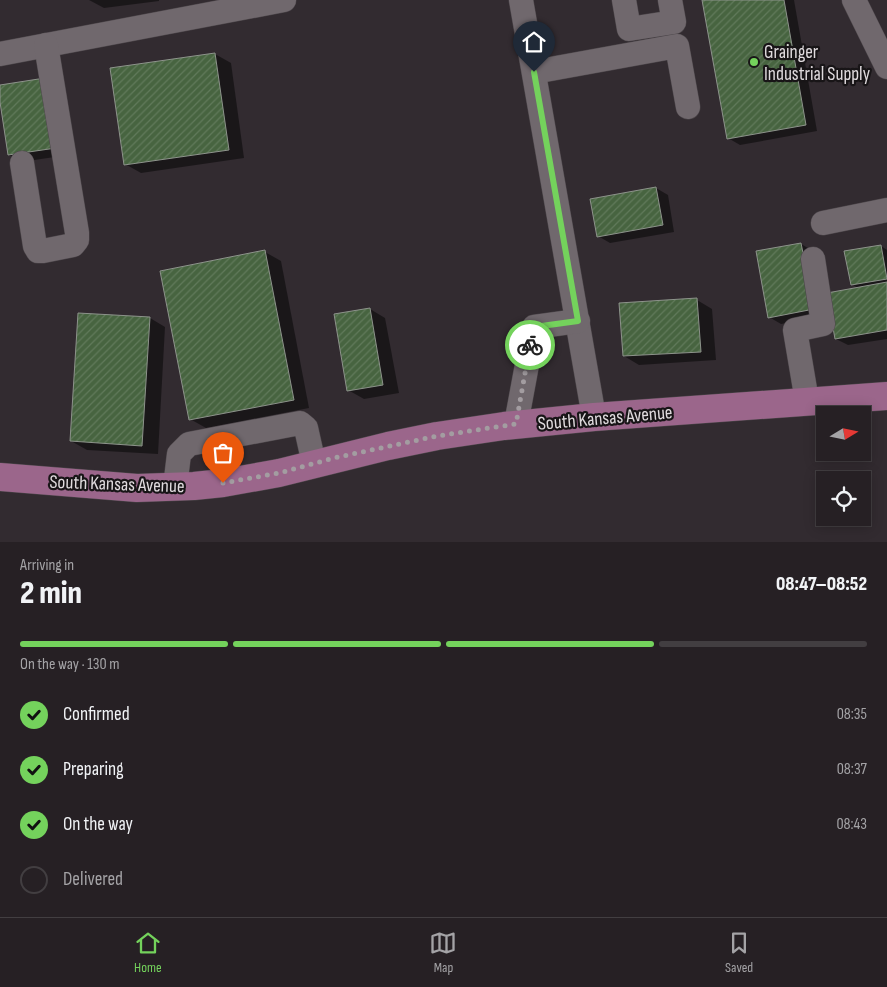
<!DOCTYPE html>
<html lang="en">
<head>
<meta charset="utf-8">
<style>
  body { margin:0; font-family:"Sofia Sans Condensed",sans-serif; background:#2e282c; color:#f1f3f6; height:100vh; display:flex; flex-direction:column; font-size:19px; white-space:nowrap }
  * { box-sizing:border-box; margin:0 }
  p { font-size:16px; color:#a4a3a6 }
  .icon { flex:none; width:28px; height:28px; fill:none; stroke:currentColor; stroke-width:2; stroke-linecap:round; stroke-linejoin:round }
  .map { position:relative; height:542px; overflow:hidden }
  .side { display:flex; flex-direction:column; background:#262024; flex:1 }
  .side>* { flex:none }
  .needle { width:32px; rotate:80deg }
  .controls { position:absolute; left:816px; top:406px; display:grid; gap:10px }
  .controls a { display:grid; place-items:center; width:55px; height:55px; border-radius:0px; background:#262024; box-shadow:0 2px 12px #0003,0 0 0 1px #423e41; font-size:25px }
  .pin { position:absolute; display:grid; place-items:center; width:42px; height:42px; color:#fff; margin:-51px -21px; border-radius:50% 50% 50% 0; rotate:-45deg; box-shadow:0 0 5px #0007 }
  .pin .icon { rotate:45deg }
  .courier { position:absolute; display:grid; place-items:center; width:50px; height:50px; margin:-25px; border:4px solid #74d25c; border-radius:50%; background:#fff; color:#222; box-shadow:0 1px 6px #0007 }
  .overview em { font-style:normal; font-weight:800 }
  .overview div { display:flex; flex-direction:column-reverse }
  .overview { display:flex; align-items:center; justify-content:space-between; height:85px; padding:0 20px }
  h1 { font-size:32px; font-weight:800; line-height:38px }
  .bar { display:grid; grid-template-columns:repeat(4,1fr); gap:8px 5px; align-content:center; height:60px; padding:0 20px }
  .bar i { height:6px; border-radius:4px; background:#423e41 }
  .bar .selected { background:#74d25c }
  .bar p { grid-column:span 4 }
  ol { padding:0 20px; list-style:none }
  li { display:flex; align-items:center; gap:15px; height:55px }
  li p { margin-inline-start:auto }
  li .icon { padding:5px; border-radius:50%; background:#74d25c; color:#111; stroke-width:4 }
  li:last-child { color:#a4a3a6 }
  li i { width:28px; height:28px; border:2px solid #423e41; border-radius:50% }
  .tabs { display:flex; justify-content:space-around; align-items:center; height:70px; border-top:1px solid #423e41; background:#262024; font-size:14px; color:#a4a3a6 }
  .tabs a { display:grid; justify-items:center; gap:2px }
  .tabs .selected { color:#74d25c }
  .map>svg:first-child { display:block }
</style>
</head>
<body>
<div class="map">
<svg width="887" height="542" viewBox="0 0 887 542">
  <defs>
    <pattern id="building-hatch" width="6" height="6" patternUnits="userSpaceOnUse" patternTransform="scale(1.25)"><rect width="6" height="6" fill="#476440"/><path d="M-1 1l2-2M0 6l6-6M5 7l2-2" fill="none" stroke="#617a5b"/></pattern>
  </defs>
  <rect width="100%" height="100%" fill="#322b30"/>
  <g fill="#0007">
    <polygon points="89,0 159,0 159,1 104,8"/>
    <polygon points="704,0 794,0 817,131 740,145 728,138"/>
    <polygon points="215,54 231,63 244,158 141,173 125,164"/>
    <polygon points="0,86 68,155 21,162 9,155"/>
    <polygon points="656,188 668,195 674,232 610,243 598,236"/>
    <polygon points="801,244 813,251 825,316 781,324 769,317"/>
    <polygon points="881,246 887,250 887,339 848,345 836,339 859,289 852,284"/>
    <polygon points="265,252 281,261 309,408 206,428 190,419"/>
    <polygon points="697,300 712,309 716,360 639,365 624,356"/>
    <polygon points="370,309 385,318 399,393 364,399 348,390"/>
    <polygon points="150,318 165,327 158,454 87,450 71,441"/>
  </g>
  <g fill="url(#building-hatch)" stroke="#8d938b">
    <polygon points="702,0 784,0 806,125 727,139"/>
    <polygon points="215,53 229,150 124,165 110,68"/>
    <polygon points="45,78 56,148 8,155 0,102 0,85"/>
    <polygon points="656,187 663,225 597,237 590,199"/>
    <polygon points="801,243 814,309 768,318 756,251"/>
    <polygon points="881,245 887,279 851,285 844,251"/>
    <polygon points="265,250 294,400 189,420 160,271"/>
    <polygon points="887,282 887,330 835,339 827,293"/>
    <polygon points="697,298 701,352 623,356 619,303"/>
    <polygon points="370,308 383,385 347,391 334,314"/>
    <polygon points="78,313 150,317 142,446 70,441"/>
  </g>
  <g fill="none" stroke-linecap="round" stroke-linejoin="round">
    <g stroke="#4d474b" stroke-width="25">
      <g id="minor">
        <polyline points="521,0 594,417"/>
        <polyline points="624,0 629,29 674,22 670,0"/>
        <polyline points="854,0 887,67"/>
        <polyline points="0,54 284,0"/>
        <polyline points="534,72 677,46 688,107"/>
        <polyline points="22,163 35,246 38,251 43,251 73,245 77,240 77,233 46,45"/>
        <polyline points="823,223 887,210"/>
        <polyline points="807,401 795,330 823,324 813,259"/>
        <polyline points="516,424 534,327 578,321"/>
        <polyline points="175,487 179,454 189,444 300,423 306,428 314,464"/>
      </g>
    </g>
    <g stroke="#4d474b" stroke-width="29">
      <polyline id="major" points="0,477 137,488 194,486 223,483 279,473 388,446 437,436 504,426 594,417 887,396"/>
    </g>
    <use href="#minor" stroke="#70686d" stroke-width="24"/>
    <use href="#major" stroke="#9b668b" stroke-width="28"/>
  </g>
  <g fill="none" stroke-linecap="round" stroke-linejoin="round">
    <polyline stroke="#a39da1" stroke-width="5" stroke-dasharray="0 9" points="223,483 279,473 334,458 437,436 516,424 530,345"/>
    <polyline stroke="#74d25c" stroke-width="6" points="530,345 534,327 578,321 534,72"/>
  </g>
  <circle fill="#74d25c" stroke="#181517" stroke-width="2" cx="754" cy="62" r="5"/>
  <g text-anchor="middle" stroke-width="4.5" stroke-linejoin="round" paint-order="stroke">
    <g font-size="19" fill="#e0dbde" stroke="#181517" text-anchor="start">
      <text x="764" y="58">Grainger<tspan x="764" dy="22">Industrial Supply</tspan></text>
    </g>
    <g font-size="19" fill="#e0dbde" stroke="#181517">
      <text transform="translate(605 417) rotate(-5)" y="7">South Kansas Avenue</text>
      <text transform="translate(117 483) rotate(2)" y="7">South Kansas Avenue</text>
    </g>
  </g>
</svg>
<div class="controls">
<a><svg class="needle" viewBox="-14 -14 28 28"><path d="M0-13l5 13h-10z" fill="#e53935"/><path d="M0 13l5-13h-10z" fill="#a4a3a6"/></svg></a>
<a><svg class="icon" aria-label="locate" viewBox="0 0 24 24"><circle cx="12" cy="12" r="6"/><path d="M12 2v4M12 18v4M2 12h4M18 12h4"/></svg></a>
</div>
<div class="pin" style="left:223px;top:483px;background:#ea580c"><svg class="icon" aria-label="bag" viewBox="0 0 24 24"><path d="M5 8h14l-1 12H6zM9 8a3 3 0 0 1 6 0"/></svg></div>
<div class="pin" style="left:534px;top:72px;background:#1f2937"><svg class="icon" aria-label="home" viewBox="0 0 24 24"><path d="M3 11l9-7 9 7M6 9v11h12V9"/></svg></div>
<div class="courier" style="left:530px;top:345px"><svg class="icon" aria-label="bike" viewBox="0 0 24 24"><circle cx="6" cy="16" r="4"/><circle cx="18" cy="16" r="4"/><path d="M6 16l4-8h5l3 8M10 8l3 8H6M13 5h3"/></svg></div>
</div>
<section class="side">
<div class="overview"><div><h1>2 min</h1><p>Arriving in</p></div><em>08:47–08:52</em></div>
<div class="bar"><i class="selected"></i><i class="selected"></i><i class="selected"></i><i></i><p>On the way · 130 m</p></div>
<ol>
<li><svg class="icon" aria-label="check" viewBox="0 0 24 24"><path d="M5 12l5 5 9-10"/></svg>Confirmed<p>08:35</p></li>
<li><svg class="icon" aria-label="check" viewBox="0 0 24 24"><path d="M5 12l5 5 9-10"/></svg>Preparing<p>08:37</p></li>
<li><svg class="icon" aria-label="check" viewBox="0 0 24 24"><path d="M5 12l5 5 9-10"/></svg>On the way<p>08:43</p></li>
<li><i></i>Delivered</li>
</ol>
</section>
<nav class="tabs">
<a class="selected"><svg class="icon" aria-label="home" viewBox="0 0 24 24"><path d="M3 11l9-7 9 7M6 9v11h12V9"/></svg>Home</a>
<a><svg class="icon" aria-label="map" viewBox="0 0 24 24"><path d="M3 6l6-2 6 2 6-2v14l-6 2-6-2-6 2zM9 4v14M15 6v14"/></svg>Map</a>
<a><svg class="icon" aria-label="saved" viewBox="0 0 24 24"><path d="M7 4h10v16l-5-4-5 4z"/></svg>Saved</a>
</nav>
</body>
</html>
